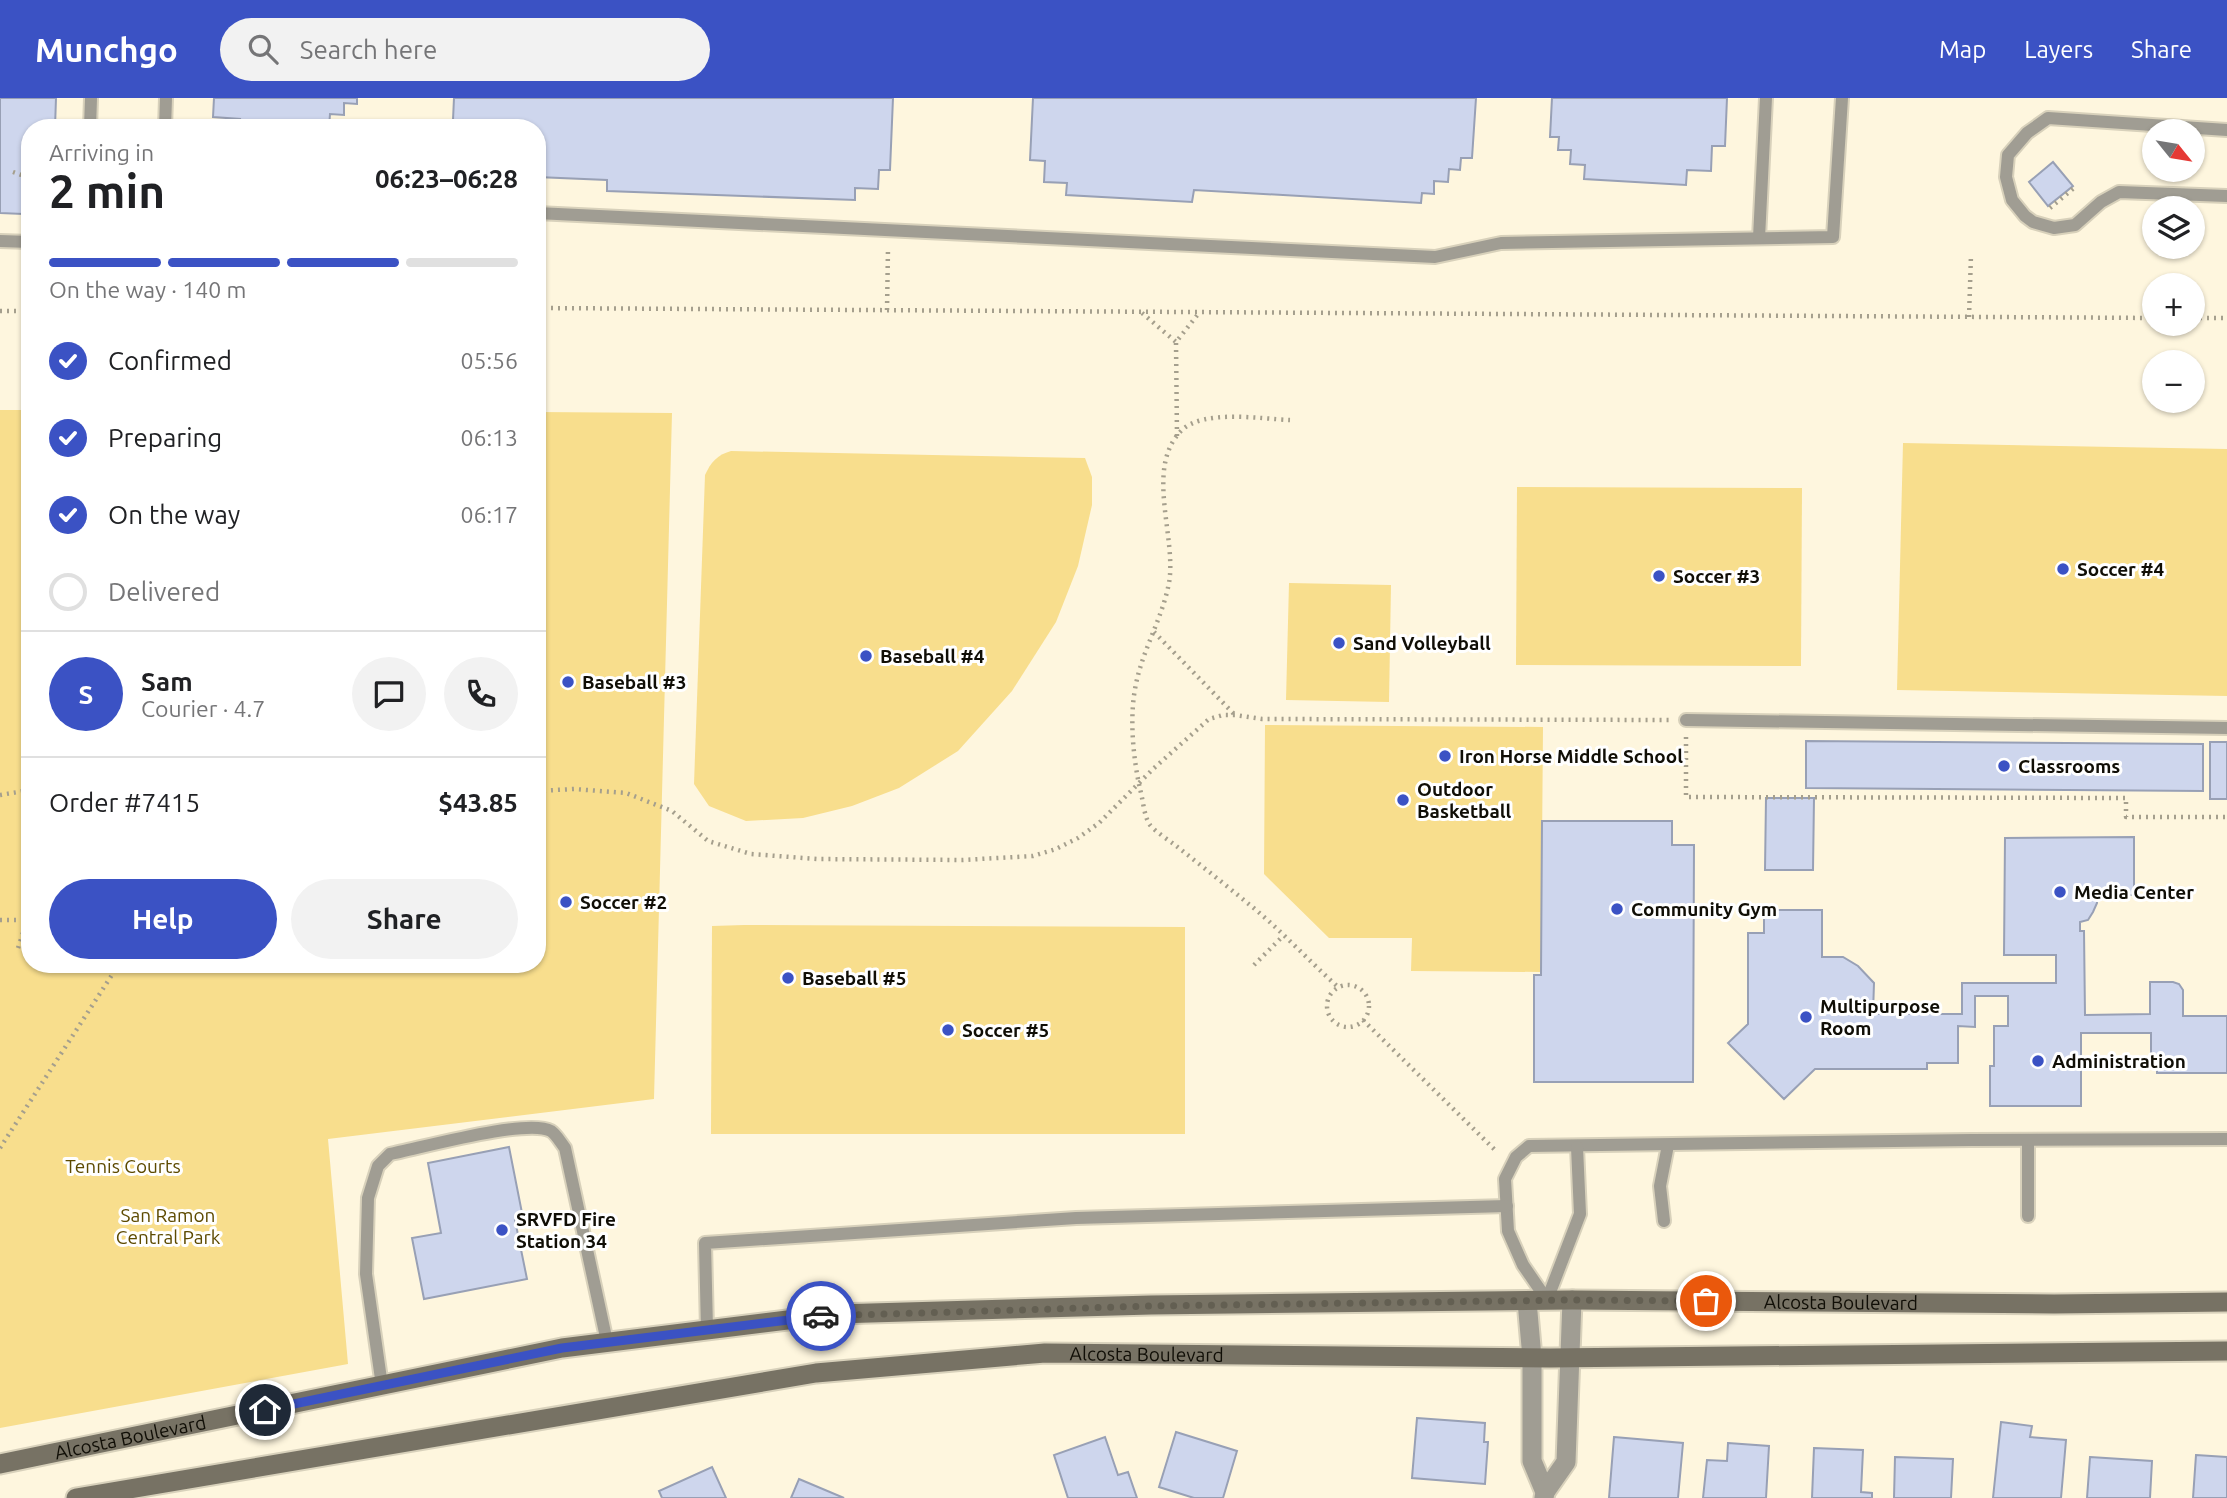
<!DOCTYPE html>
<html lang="en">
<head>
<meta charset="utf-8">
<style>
  body { margin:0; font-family:Ubuntu,sans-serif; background:#f2f2f2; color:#202124; height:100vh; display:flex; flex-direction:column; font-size:26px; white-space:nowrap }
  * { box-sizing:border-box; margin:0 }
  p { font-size:23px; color:#757577 }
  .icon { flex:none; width:38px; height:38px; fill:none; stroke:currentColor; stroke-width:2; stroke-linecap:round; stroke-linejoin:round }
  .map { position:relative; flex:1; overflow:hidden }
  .sheet { position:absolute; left:21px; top:21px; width:525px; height:854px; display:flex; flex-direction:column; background:#fff; border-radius:28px; box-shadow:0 2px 5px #0004 }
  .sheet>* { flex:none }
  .needle { width:46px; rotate:120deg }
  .buttons { position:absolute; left:2142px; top:21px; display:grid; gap:14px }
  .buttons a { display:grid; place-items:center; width:63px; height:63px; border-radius:50%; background:#fff; box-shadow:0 2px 5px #0004; font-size:35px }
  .pin { position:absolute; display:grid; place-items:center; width:60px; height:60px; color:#fff; margin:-30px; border:4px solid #fff; border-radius:50%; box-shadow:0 2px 7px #0007 }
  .courier { position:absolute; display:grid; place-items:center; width:70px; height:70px; margin:-35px; border:5px solid #3b52c4; border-radius:50%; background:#fff; color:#222; box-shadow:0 2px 9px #0007 }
  .headline em { font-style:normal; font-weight:700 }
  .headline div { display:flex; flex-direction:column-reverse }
  .headline { display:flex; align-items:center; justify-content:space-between; height:119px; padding:0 28px }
  h1 { font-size:46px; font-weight:700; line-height:52px }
  .bar { display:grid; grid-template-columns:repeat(4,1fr); gap:10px 7px; align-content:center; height:84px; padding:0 28px }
  .bar i { height:9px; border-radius:5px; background:#e0e0e0 }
  .bar .selected { background:#3b52c4 }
  .bar p { grid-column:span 4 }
  .line { display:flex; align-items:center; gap:18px; padding:0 28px; border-top:2px solid #e0e0e0 }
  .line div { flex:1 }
  .round { display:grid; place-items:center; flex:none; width:74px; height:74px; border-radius:37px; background:#f2f2f2 }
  ol { padding:0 28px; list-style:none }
  li { display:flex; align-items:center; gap:21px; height:77px }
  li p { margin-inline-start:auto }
  li .icon { padding:7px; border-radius:50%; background:#3b52c4; color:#fff; stroke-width:4 }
  li:last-child { color:#757577 }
  li i { width:38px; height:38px; border:4px solid #e0e0e0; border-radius:50% }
  .cta { display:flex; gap:14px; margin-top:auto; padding:14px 28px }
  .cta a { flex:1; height:80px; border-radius:42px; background:#3b52c4; color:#fff; font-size:28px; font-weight:700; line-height:80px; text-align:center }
  .cta a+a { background:#f2f2f2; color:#202124 }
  header { display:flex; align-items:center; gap:42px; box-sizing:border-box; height:98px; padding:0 35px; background:#3b52c4; color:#fff }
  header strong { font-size:33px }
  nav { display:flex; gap:38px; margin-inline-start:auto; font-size:24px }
  .search { width:490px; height:63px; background:#f2f2f2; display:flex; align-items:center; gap:18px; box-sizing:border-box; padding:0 24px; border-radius:38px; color:#757577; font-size:26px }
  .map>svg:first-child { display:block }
</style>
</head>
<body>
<header>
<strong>Munchgo</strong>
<div class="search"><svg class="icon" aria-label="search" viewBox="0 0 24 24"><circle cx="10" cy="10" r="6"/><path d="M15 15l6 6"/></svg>Search here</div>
<nav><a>Map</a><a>Layers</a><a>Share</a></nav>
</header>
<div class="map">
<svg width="2227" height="1400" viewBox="0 0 2227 1400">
  <rect width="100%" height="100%" fill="#fef6de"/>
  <g fill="#f8de8d">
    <polygon points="0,312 30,312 30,866 537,866 537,314 672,315 654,1001 328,1041 348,1266 0,1330"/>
    <polygon points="1903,345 2227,351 2227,598 1897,592"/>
    <path d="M731,353L1085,360L1092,379V407L1078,468L1056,524L1012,593L958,653L899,690L852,708L803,720L746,723L709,708L694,686L705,377C711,364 717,357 731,353Z"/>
    <polygon points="1517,389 1802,390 1801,568 1516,567"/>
    <polygon points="1289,485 1391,487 1389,604 1286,602"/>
    <polygon points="1265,627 1543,629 1541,874 1411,873 1412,840 1329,840 1264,776"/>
    <polygon points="744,827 1185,829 1185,1036 711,1036 712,828"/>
  </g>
  <g fill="#ced6ed" stroke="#98a0b5" stroke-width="2">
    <polygon points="0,0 56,0 55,30 30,30 30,103 24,102 23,116 0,115"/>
    <polygon points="214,0 357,0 357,6 344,5 344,17 330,16 329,30 239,28 240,21 213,19"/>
    <polygon points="454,0 893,0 890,72 879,72 878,91 855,90 855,102 607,93 607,82 537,79 537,30 465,30 465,23 453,22"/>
    <polygon points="1033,0 1476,0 1472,60 1461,60 1460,72 1449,71 1448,84 1434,83 1434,96 1422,95 1421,105 1194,92 1192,104 1066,97 1067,85 1044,84 1045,63 1030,62"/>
    <polygon points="1552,0 1727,0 1725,48 1712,48 1711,73 1687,72 1686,87 1584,81 1585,67 1570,66 1571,52 1558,52 1559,39 1550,39"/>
    <polygon points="2053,64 2073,88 2048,108 2029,84"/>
    <polygon points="1806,643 2203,646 2203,693 1806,690"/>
    <rect x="2210" y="644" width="17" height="57"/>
    <polygon points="1766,700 1814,700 1813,772 1765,772"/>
    <polygon points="1542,723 1672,723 1672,747 1694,747 1693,984 1534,984 1534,877 1541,877"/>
    <polygon points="2134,739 2134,797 2097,797 2097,805 2093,814 2088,822 2080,824 2080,833 2084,833 2085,917 2150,916 2150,884 2173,884 2179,886 2183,892 2183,918 2227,918 2227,975 2157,975 2157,962 2151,962 2151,935 2081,935 2081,1008 1990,1008 1990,968 1994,968 1994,928 2008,928 2008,898 1975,898 1975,929 1958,928 1958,965 1927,965 1927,971 1815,971 1784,1001 1728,945 1748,926 1748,835 1764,835 1764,812 1822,812 1822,859 1843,859 1858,868 1874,885 1873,916 1962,916 1962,885 2056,885 2056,857 2004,857 2005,740"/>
    <polygon points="509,1049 523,1120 515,1122 527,1181 424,1201 412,1140 441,1135 428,1065"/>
    <polygon points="1417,1320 1485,1325 1484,1344 1488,1344 1485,1386 1412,1380"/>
    <polygon points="2001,1324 2032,1328 2030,1339 2066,1342 2061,1400 1993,1400"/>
    <polygon points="1176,1334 1237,1353 1223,1400 1194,1400 1159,1389"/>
    <polygon points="1105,1339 1118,1377 1128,1374 1137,1400 1068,1400 1054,1357"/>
    <polygon points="1614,1339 1683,1345 1678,1400 1609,1400"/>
    <polygon points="1728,1345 1769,1348 1766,1400 1703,1400 1707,1362 1727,1363"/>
    <polygon points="1814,1350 1863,1352 1861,1394 1872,1395 1872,1400 1812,1400"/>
    <polygon points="2196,1357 2227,1359 2227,1400 2193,1400"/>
    <polygon points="1895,1359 1953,1361 1951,1400 1894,1400"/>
    <polygon points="2090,1359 2152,1363 2150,1400 2087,1400"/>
    <polygon points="712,1369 726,1400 662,1400 659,1393"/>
    <polygon points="799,1381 844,1400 791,1400"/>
  </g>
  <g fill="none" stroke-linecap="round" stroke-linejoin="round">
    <g stroke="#d8d1bb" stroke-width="16">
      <g id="service">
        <polyline points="90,30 91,0"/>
        <polyline points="165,30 166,0"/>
        <polyline points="2227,32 2048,20 2027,35 2008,57 2006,79 2012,102 2025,118 2033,124 2054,130 2075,127 2101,104 2119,94 2227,98"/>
        <polyline points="537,115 1435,159 1501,145 1833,139 1842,0"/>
        <polyline points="1759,140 1766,0"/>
        <polyline points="0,143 30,144"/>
        <polyline points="1686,622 2227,630"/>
        <polyline points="2028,1042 2028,1118"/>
        <polyline points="1664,1123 1660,1088 1668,1047"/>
        <polyline points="1547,1202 1523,1167 1508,1133 1505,1081 1516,1059 1529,1048 1971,1042 2227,1041"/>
        <polyline points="1547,1202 1580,1116 1577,1049"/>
        <polyline points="707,1232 705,1145 1076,1120 1507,1108"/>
        <path d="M382,1288L366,1176L368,1100L378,1068L390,1056C421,1050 527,1020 551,1033C556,1036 561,1045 565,1050L607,1244"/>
      </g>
    </g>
    <g stroke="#d8d1bb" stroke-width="23">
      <g id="tertiary">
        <polyline points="1527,1203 1532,1260 1532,1363 1545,1394 1544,1400"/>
        <polyline points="1545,1394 1566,1364 1572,1202"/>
      </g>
    </g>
    <g stroke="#d8d1bb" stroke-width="23">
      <g id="secondary">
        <path id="s1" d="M0,1366L562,1250L836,1216L1151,1207L1572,1202L2054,1206L2227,1204"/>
        <path id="s2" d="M76,1400L816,1275L1045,1255L1550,1260L2227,1253"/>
      </g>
    </g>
    <g stroke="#a59f8d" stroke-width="4.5" stroke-dasharray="2 5" stroke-linecap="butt">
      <polyline points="13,74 30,80"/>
      <polyline points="29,75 30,75"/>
      <polyline points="2050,110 2074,90"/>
      <polyline points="537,210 2154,220"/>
      <polyline points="887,212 888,150"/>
      <polyline points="0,213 30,213"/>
      <polyline points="1142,215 1176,244"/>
      <polyline points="1969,219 1971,157"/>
      <polyline points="2193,220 2227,220"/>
      <path d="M1290,322C1262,321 1204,311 1182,332C1144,369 1177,439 1169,485C1162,521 1143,551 1136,586C1129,618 1133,659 1140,691C1143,701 1144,719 1150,727C1156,734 1167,741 1175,747C1198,765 1222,784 1245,803C1278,829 1307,861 1338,889"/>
      <polyline points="1177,338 1176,244 1199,215"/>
      <polyline points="1154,534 1234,616"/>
      <polyline points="1686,639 1686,699 2126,700 2126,719 2227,719"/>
      <polyline points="537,693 574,691 626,695 672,713 708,743 751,756 817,761 962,762 1033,758 1056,751 1078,740 1099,725 1153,671 1209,621 1223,617 1235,617 1262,621 1670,622"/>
      <polyline points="0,697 30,692"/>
      <polyline points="0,822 30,822"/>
      <polyline points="18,850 24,832 30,825"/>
      <polyline points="1254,867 1283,838"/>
      <circle cx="1348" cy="908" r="21"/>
      <polyline points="1363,922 1497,1054"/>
      <polyline points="0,1050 119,866"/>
    </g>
    <use href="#service" stroke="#a09d93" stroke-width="12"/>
    <use href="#tertiary" stroke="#a09d93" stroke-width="19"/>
    <use href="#secondary" stroke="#777264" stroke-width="19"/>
  </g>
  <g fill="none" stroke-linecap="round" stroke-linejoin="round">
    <polyline stroke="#635f52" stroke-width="7" stroke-dasharray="0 12.6" points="821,1218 1151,1208 1572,1202 1706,1203"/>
    <polyline stroke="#3b52c4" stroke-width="9" points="265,1312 562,1250 821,1218"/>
  </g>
  <g fill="#3b52c4" stroke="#fff" stroke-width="2.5">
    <circle cx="2063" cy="471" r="7"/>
    <circle cx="1659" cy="478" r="7"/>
    <circle cx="1339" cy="545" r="7"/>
    <circle cx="866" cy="558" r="7"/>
    <circle cx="568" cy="584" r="7"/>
    <circle cx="1445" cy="658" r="7"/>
    <circle cx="2004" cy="668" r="7"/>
    <circle cx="1403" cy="702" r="7"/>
    <circle cx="2060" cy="794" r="7"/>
    <circle cx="566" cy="804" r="7"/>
    <circle cx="1617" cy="811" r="7"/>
    <circle cx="788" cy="880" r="7"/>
    <circle cx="1806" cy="919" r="7"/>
    <circle cx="948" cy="932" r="7"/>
    <circle cx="2038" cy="963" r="7"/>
    <circle cx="502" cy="1132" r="7"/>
  </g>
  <g text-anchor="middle" stroke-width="6" stroke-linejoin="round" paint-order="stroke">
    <g font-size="19" font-weight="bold" fill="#100e06" stroke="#fff" text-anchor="start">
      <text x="2077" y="478">Soccer #4</text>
      <text x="1673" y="485">Soccer #3</text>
      <text x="1353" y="552">Sand Volleyball</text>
      <text x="880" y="565">Baseball #4</text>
      <text x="582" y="591">Baseball #3</text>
      <text x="1459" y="665">Iron Horse Middle School</text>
      <text x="2018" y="675">Classrooms</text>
      <text x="1417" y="698">Outdoor<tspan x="1417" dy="22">Basketball</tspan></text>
      <text x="2074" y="801">Media Center</text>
      <text x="580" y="811">Soccer #2</text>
      <text x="1631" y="818">Community Gym</text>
      <text x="802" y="887">Baseball #5</text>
      <text x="1820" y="915">Multipurpose<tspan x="1820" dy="22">Room</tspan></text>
      <text x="962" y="939">Soccer #5</text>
      <text x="2052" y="970">Administration</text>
      <text x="516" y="1128">SRVFD Fire<tspan x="516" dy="22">Station 34</tspan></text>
    </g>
    <g font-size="19" fill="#5d4a00" stroke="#fff">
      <text x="123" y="1075">Tennis Courts</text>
      <text x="168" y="1124">San Ramon<tspan x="168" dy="22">Central Park</tspan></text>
    </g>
    <g font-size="19" fill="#100e06" stroke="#fff">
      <text dy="7" stroke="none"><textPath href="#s1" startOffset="1855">Alcosta Boulevard</textPath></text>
      <text dy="7" stroke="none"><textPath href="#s2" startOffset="1082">Alcosta Boulevard</textPath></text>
      <text dy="7" stroke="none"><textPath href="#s1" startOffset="133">Alcosta Boulevard</textPath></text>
    </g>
  </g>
</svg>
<div class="buttons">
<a><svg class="needle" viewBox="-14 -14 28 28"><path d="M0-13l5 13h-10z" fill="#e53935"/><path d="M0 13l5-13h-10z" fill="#757577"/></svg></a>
<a><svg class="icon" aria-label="layers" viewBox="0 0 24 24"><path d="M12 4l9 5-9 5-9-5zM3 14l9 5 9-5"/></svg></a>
<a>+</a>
<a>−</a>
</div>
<div class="pin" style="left:1706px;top:1203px;background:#ea580c"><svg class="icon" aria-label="bag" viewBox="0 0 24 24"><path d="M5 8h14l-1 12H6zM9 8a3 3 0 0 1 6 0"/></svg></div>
<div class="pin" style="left:265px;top:1312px;background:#1f2937"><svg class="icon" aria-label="home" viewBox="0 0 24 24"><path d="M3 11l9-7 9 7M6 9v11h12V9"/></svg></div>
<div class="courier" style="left:821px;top:1218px"><svg class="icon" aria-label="car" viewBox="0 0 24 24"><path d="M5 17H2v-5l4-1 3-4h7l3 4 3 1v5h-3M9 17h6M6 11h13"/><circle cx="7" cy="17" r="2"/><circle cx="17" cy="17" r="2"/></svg></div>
<section class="sheet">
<div class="headline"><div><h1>2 min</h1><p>Arriving in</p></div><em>06:23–06:28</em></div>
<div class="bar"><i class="selected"></i><i class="selected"></i><i class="selected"></i><i></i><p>On the way · 140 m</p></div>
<ol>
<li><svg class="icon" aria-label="check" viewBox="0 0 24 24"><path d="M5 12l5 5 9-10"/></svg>Confirmed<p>05:56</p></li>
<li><svg class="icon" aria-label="check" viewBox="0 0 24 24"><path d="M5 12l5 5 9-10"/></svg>Preparing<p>06:13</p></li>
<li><svg class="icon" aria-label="check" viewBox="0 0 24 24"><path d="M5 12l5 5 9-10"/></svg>On the way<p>06:17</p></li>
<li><i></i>Delivered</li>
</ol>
<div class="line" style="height:126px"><b class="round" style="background:#3b52c4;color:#fff">S</b><div><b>Sam</b><p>Courier · 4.7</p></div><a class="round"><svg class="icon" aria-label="chat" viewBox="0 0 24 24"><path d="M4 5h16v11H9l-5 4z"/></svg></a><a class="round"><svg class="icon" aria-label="phone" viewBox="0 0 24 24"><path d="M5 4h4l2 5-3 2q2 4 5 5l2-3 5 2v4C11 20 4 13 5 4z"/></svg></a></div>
<div class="line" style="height:91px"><div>Order #7415</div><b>$43.85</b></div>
<div class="cta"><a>Help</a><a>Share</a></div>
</section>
</div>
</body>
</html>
